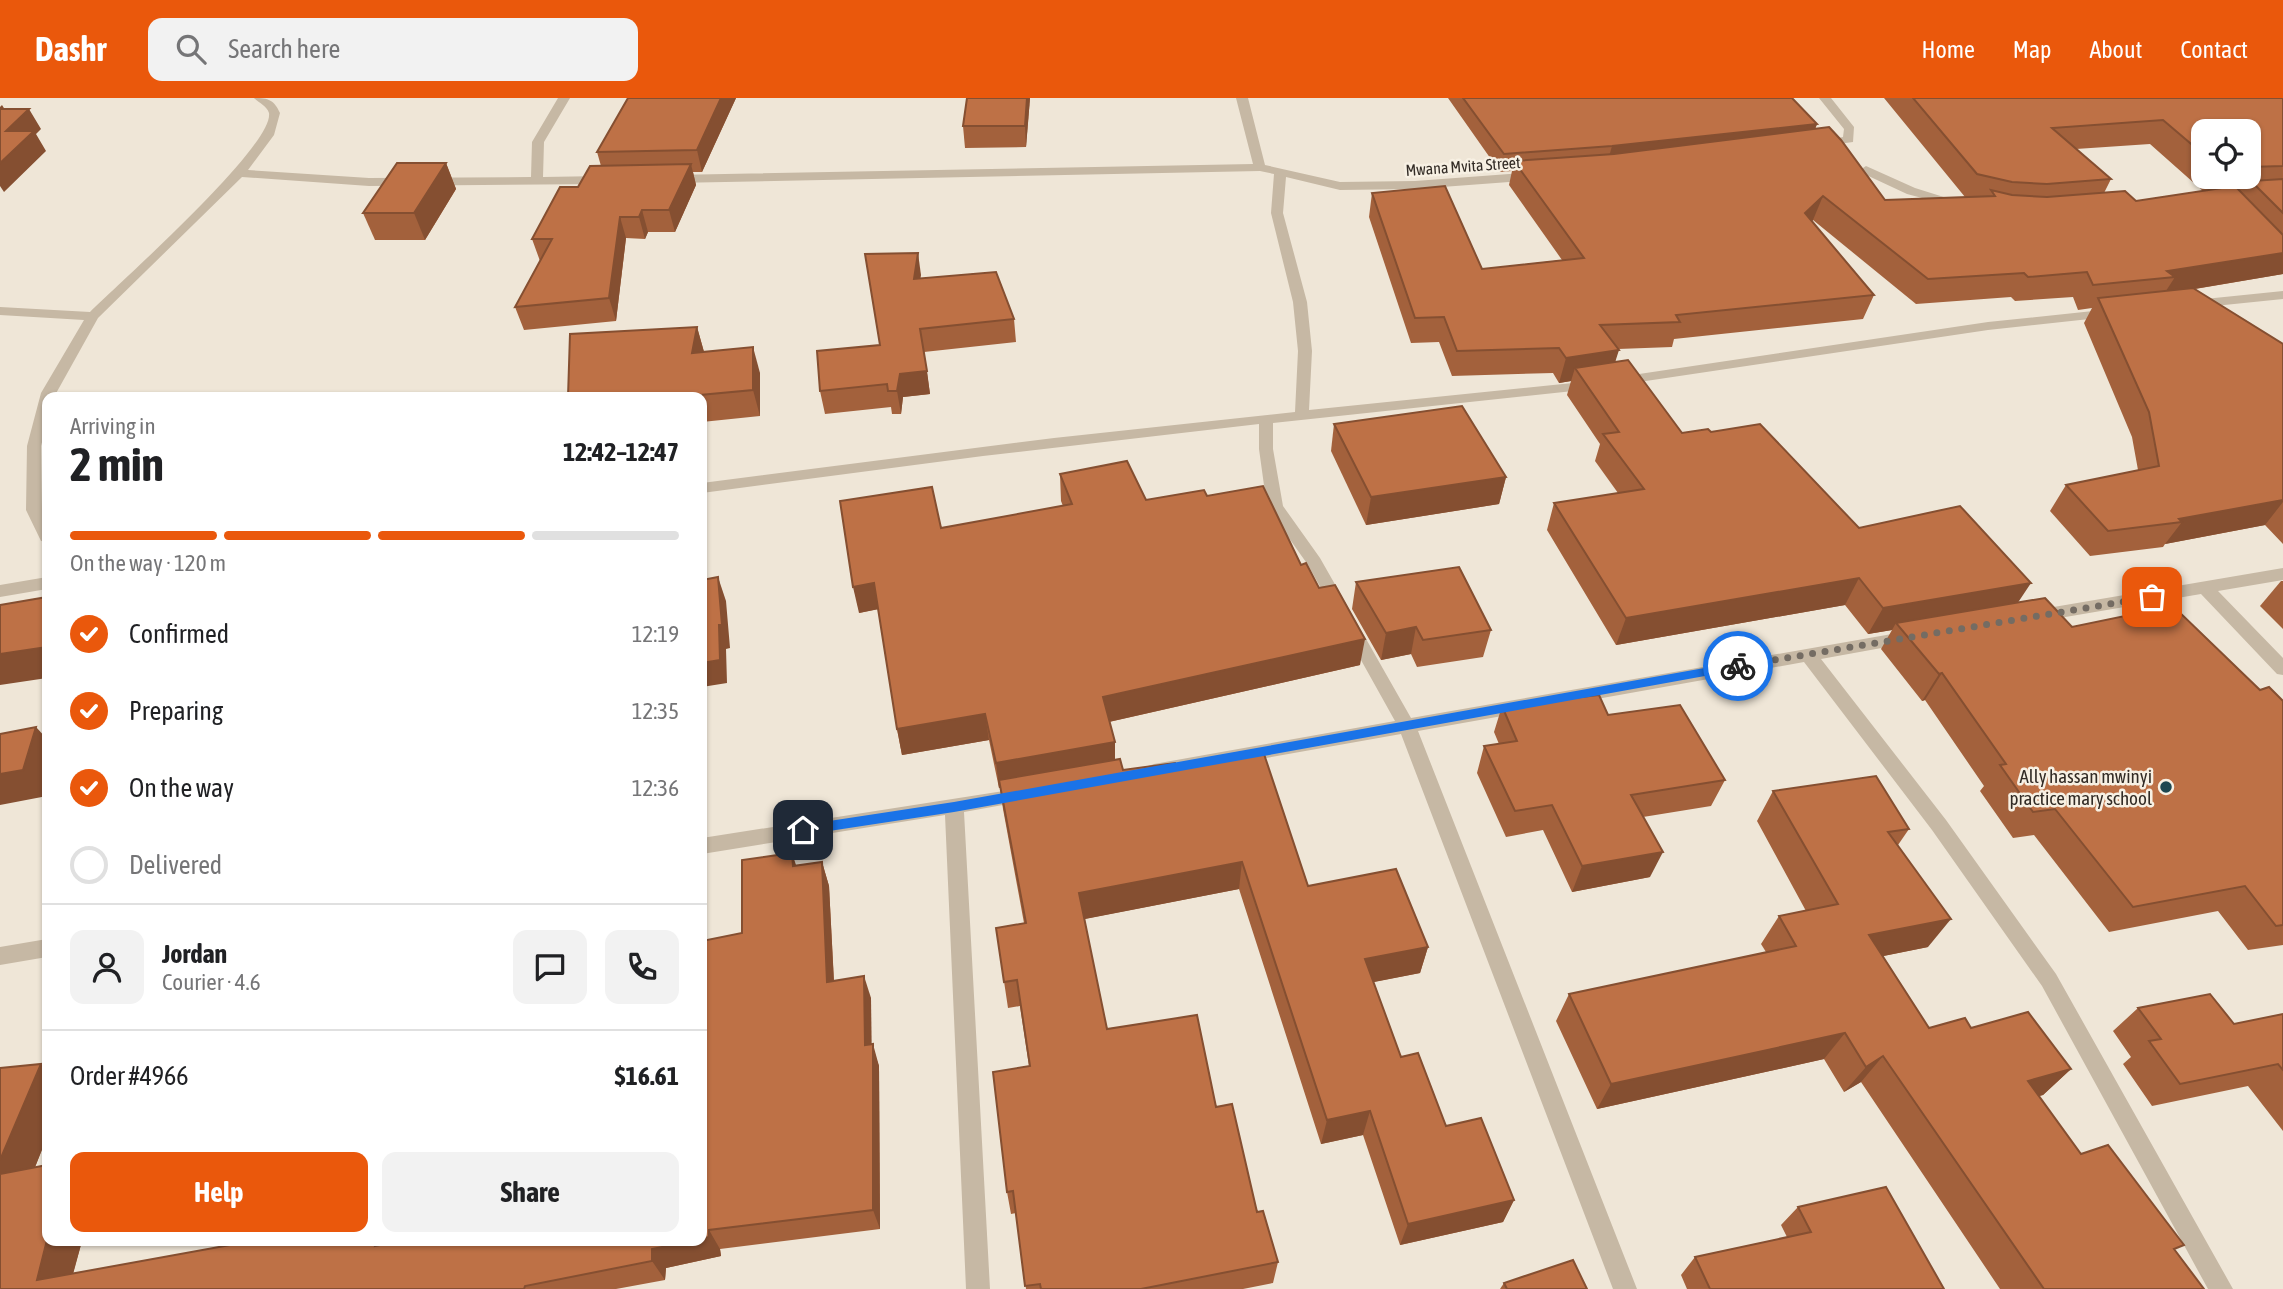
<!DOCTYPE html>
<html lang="en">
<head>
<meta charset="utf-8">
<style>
  body { margin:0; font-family:"Asap Condensed",sans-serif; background:#f2f2f2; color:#202124; height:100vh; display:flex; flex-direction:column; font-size:26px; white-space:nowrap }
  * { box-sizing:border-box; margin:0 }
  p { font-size:23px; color:#757577 }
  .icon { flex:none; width:38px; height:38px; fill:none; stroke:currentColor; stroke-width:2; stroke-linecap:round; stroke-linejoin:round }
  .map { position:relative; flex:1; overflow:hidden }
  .panel { position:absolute; left:42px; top:294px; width:665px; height:854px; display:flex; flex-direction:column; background:#fff; border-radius:14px; box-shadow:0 2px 5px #0004 }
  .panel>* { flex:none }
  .fabs { position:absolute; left:2191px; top:21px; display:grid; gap:14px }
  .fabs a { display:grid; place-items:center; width:70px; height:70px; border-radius:14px; background:#fff; box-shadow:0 2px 5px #0004; font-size:35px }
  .pin { position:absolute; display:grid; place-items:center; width:60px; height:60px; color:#fff; margin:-30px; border-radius:14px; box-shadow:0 4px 10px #0006 }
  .courier { position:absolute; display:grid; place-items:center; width:70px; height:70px; margin:-35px; border:5px solid #1a73e8; border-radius:50%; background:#fff; color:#222; box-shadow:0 2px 9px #0007 }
  .headline em { font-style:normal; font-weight:700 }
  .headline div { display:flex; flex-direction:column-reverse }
  .headline { display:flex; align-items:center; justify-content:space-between; height:119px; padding:0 28px }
  h1 { font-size:46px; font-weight:700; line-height:52px }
  .bar { display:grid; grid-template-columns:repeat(4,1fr); gap:10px 7px; align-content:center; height:84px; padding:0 28px }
  .bar i { height:9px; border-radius:5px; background:#e0e0e0 }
  .bar .selected { background:#ea580c }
  .bar p { grid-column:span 4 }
  .line { display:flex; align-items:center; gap:18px; padding:0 28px; border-top:2px solid #e0e0e0 }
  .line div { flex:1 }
  .round { display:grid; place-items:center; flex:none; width:74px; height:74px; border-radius:14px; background:#f2f2f2 }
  ol { padding:0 28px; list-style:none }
  li { display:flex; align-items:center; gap:21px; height:77px }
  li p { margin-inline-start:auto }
  li .icon { padding:7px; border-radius:50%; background:#ea580c; color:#fff; stroke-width:4 }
  li:last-child { color:#757577 }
  li i { width:38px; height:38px; border:4px solid #e0e0e0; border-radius:50% }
  .cta { display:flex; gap:14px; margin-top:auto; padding:14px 28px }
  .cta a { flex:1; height:80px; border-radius:14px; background:#ea580c; color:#fff; font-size:28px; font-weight:700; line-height:80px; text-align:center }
  .cta a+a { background:#f2f2f2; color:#202124 }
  header { display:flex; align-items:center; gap:42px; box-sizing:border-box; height:98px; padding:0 35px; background:#ea580c; color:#fff }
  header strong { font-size:33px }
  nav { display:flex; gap:38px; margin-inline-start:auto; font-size:24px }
  .search { width:490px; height:63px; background:#f2f2f2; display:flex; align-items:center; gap:18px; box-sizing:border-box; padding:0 24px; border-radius:14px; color:#757577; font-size:26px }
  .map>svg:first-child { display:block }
</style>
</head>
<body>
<header>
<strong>Dashr</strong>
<div class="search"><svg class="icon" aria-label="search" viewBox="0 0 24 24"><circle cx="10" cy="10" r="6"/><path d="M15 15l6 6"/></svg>Search here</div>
<nav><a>Home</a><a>Map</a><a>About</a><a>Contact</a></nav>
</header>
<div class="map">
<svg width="2283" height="1191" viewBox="0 0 2283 1191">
  <rect width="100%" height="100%" fill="#efe6d7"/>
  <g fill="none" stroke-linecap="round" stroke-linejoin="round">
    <g fill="#c6b8a4" fill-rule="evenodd">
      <path d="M254,0C269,0 274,2 280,15L274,37L248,72L369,80L531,79L532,44L558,0H570L544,44L543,79L603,78L609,82L603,86L369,88L242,79L98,220L54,299H47V325L41,348L42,412L47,423V444L41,443L26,412L27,348L41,295L84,222L0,217V209L90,214C119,185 274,48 269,15C267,8 259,5 254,0Z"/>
      <polygon points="1236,0 1248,0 1265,67 1340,84 1415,83 1535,74 1541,78 1535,82 1415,91 1340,92 1286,79 1283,115 1307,204 1312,253 1309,312 1592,283 1599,287 1592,291 1273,325 1273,351 1283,408 1320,460 1411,620 1909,533 1915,535 1917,539 1909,545 1821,561 1946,722 2056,876 2233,1191 2208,1191 2042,888 1932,732 1804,564 1418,633 1637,1191 1613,1191 1401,636 1154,680 1148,678 1145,673 1148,668 1154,666 1395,623 1308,467 1267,409 1259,351 1259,326 983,358 702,395 702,385 1054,340 1295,314 1298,253 1293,204 1271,115 1274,76 1260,73 673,85 667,81 673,77 1253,66"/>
      <polygon points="1819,0 1831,0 1854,29 1853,44 1816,49 1816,45 1843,39 1844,31"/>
      <polygon points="1866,68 1915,90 1966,106 1960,110 1907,96 1862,75 1860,72"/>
      <polygon points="2283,193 2283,201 2195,210 2188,206 2195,202"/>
      <polygon points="2112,211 2119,215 2117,218 1988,232 1619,287 1612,283 1619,279 1988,224"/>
      <polygon points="2283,470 2283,482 2218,493 2283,560 2283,577 2277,576 2201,496 2036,524 2028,518 2036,512"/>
      <polygon points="47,479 47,491 0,499 0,487"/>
      <polygon points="1023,690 1030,692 1032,697 1030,702 964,714 990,1191 966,1191 945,717 702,756 702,740"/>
      <polygon points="47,841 47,859 0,867 0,849"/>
    </g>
  </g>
  <g fill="#a3613c" fill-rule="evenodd">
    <polygon points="628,0 736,0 702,74 693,74 696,87 675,134 648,134 645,141 626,140 616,223 524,232 515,209 540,163 532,141 578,89 601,68 597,54"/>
    <polygon points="967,0 1030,0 1026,49 965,50 963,28"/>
    <path d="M1448,0H1792L1817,26L1815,31L1885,102L1965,99L1884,0H2283V176L2195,191L2283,246V446L2265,427L2165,446L2163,449L2090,458L2050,413L2066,387L2138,372L2132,339L2084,225L2092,210L2078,212L2073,199L2015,203L2011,199L1916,206L1813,122L1812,123L1874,197L1863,221L1674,241L1672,249L1618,251L1615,264L1682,335L1711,334L1859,430L2072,529L2260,592L2283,603V847L2248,852L2218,813L2109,834L2034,737L2013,740L1980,693L1984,688L1925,602L1922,603L1881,551L1892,532L1868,536L1845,507L1616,547L1547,432L1554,405L1618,395L1595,363L1600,346L1567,297L1571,283L1559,285L1553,275L1452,278L1439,244L1411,245L1369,119L1372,95L1482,171L1562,162L1509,87L1512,73L1500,74ZM2203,33H2249V79H2203ZM2150,46L2203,93L2136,103L2104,95L2111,81L2076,51Z"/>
    <polygon points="446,65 456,91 425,142 375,142 363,115"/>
    <polygon points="918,155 920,181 1014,221 1016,244 924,254 930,296 903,299 901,316 892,316 891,309 825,316 820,293 880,247"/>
    <polygon points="697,229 704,254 760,275 760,318 702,324 702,299 568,299"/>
    <polygon points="1334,326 1506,379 1499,406 1366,427 1331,353"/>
    <polygon points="1060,376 1146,402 1207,398 1301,467 1360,567 1109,624 1115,644 1115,662 1123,672 1176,670 1308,788 1428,849 1420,875 1373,884 1401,959 1446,1028 1514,1102 1503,1124 1400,1147 1363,1037 1321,1046 1239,791 1084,821 1107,931 1216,1009 1278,1164 1273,1185 1243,1191 1026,1191 1016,1115 1011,1116 1007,1094 1029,968 1020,908 1008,910 996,830 1024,825 1003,711 1000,690 999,690 989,642 902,657 897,631 878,511 859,515 941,430 1063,408 1061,403"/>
    <polygon points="2281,483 2283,483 2283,531 2260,508"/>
    <polygon points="1356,484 1491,532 1483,559 1417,569 1411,556 1381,562 1352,511"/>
    <polygon points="1502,608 1608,617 1725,682 1711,708 1643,719 1650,779 1572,794 1543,732 1506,739 1477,675 1484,648 1499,646 1494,634"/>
    <polygon points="1773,693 1909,731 1898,747 1928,849 1883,858 1929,930 1971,930 2071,971 2043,997 2039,998 2081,1056 2176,1153 2204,1191 2000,1191 1861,984 1844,994 1824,961 1597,1011 1556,923 1569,896 1766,854 1761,846 1779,818 1806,813 1757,723"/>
    <polygon points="822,764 829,788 834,883 871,900 871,946 879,968 880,1131 720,1151 721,1158 666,1170 665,1182 616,1191 0,1191 41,966 47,971 47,1039 35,1069 47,1143 82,1143 73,1175 702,1143 742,835 796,768"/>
    <polygon points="2138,910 2234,926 2283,916 2283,1033 2248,988 2152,1008 2123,966 2131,959 2113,933"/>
    <polygon points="1798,1109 1944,1191 1687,1191 1681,1177 1695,1159 1787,1139 1781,1127"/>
    <polygon points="1504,1185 1587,1191 1500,1191"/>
  </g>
  <g fill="#854f31">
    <polygon points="721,0 736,0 702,74 697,52"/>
    <polygon points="1027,0 1030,0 1026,49 1025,28"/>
    <polygon points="2,7 14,26 29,11 41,31 36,36 46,53 4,94 0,88 0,65 6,33 0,16 0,9"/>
    <polygon points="1817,26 1810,44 1607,66 1612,48"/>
    <polygon points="446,65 456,91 425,142 414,115"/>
    <polygon points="691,66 696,87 675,134 669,112"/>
    <polygon points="2219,79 2227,79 2218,93 2208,97"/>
    <polygon points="1823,98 1813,122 1796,140 1805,115"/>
    <polygon points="642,112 648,134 645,141 639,119"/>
    <polygon points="620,119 626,140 616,223 609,200"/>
    <polygon points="918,155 921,177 917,204 914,181"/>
    <polygon points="2283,155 2283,176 2164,196 2175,179 2167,173"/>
    <polygon points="697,229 704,254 692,255"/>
    <polygon points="753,249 760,275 760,318 753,292"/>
    <polygon points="1619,252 1611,277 1575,270 1571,283 1559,285 1566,260"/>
    <polygon points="927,273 930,296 903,299 901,316 897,293 900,276"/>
    <polygon points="1506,379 1499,406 1366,427 1371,399"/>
    <polygon points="2283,402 2283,404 2265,427 2165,446 2182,424 2179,421"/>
    <polygon points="718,479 726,503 730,550 726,551 727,585 702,589 702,565"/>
    <polygon points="1859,480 1845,507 1616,547 1626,520"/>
    <polygon points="874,485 879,511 859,515 853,489"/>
    <polygon points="2031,485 2013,512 1896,525 1892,532 1868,536 1883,510"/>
    <polygon points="1416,529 1411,556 1381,562 1386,535"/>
    <polygon points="1365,541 1360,567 1104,625 1103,599"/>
    <polygon points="47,549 47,580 0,587 0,556"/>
    <polygon points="1942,575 1925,602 1922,603 1939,576"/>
    <polygon points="985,616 989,642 902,657 897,631"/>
    <polygon points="36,629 47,641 47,698 0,707 0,676"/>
    <polygon points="1115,644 1115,670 999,690 996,665"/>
    <polygon points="1663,754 1650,779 1572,794 1582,768"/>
    <polygon points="792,755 800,779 793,768"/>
    <polygon points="822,764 829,788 835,906 827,884"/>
    <polygon points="1242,764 1239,791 1080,822 1079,795"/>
    <polygon points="1951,821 1928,849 1849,865 1869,837"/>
    <polygon points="1428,849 1420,875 1359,887 1365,861"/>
    <polygon points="864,878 871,900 872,969 865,947"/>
    <polygon points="1845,935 1824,961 1597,1011 1611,986"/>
    <polygon points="873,946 879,968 880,1131 873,1112"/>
    <polygon points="1883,958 1861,984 1844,994 1866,969"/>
    <polygon points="41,966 47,971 47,1039 24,1097 0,1082 0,1062"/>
    <polygon points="2071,971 2043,997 2001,1008 2028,983"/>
    <polygon points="1370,1013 1363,1037 1321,1046 1327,1022"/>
    <polygon points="1514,1102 1503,1124 1400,1147 1408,1126"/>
    <polygon points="709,1132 720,1151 721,1158 666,1170 665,1182 652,1163 652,1151 691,1143 702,1143 702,1141"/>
    <polygon points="47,1143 82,1143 69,1191 37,1182"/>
    <polygon points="376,1143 401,1143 375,1148"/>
  </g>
  <g fill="#be7146" stroke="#854f31" stroke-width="2">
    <polygon points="628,0 721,0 697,52 597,54"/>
    <polygon points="967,0 1027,0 1025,28 963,28"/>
    <polygon points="1463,0 1792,0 1817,26 1612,48 1504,56"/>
    <polygon points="1913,0 2283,0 2283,68 2249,69 2249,33 2203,33 2203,56 2163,22 2052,30 2111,81 2047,86 2012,84 1977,76"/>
    <polygon points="0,11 29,11 6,33 34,33 0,65"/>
    <polygon points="1829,29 1841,42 1885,102 1995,98 1991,92 2012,97 2047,99 2125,93 2136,103 2235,88 2283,137 2283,155 2167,173 2175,179 2093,187 2087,174 2028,179 2024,175 1928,181 1823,98 1805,115 1874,197 1676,217 1680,224 1600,227 1619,252 1566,260 1559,250 1457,253 1444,219 1415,220 1372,95 1445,88 1482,171 1584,160 1514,63 1614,56"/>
    <polygon points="397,65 446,65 414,115 363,115"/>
    <polygon points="691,66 669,112 642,112 639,119 620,119 609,200 515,209 552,141 532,141 560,89 578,89 590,68"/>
    <polygon points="2283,81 2283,115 2251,83"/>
    <polygon points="918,155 914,181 996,174 1014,221 920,231 927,273 900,276 897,293 888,293 887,286 820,293 817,253 880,247 865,156"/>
    <polygon points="2193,190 2283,246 2283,402 2179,421 2182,424 2108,433 2066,387 2159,368 2149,314 2098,200"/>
    <polygon points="697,229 692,255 753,249 753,292 678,299 568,299 570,236"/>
    <polygon points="1628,262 1682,335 1708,331 1711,334 1760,326 1859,430 1960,408 2031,485 1883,510 1859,480 1626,520 1554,405 1644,391 1603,336 1619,334 1575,270"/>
    <polygon points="1462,308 1506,379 1371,399 1334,326"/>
    <polygon points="1127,363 1146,402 1204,392 1207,398 1263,388 1301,467 1306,465 1319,490 1335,487 1365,541 1103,599 1115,644 996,665 985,616 897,631 874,485 853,489 840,403 932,389 941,430 1072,406 1060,376"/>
    <polygon points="1459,469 1491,532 1423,542 1416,529 1386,535 1356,484"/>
    <polygon points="718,479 722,527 719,527 720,562 702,565 702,482"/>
    <polygon points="47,499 47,549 0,556 0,507"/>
    <polygon points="2045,500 2072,529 2173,508 2260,592 2269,589 2283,603 2283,827 2276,828 2245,788 2133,809 2055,711 2033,714 2000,667 2006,666 1942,575 1939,576 1896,525"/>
    <polygon points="1599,597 1608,617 1680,607 1725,682 1631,697 1663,754 1582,768 1552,707 1515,713 1484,648 1517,643 1502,608"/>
    <polygon points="36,629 23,672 0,676 0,636"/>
    <polygon points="1264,656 1308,788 1396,771 1428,849 1365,861 1401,959 1418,955 1446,1028 1481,1020 1514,1102 1408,1126 1370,1013 1327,1022 1242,764 1079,795 1107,931 1197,917 1216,1009 1232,1006 1257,1114 1263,1113 1278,1164 1141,1191 1041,1191 1040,1186 1025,1188 1013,1093 1007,1094 993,974 1030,968 1017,882 1004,884 996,830 1026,825 999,682 1120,661 1123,672 1175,665 1176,670"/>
    <polygon points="1876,678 1909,731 1888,734 1951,821 1869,837 1929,930 1965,920 1971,930 2028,914 2071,971 2028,983 2081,1056 2108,1047 2184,1147 2174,1151 2204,1191 2044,1191 1883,958 1866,969 1845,935 1611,986 1569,896 1796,848 1779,818 1838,806 1773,693"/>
    <polygon points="792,755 793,768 822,764 827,884 864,878 865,947 873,946 873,1112 709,1132 709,1139 702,1141 702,843 742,835 742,762"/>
    <polygon points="2210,896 2234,926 2283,916 2283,972 2278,966 2180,986 2149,943 2161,941 2138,910"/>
    <polygon points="41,966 0,1062 0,970"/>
    <polygon points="47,1067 47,1142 37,1182 252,1143 376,1143 375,1148 401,1143 691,1143 652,1151 652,1163 525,1188 524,1191 0,1191 0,1076"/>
    <polygon points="1886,1089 1944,1191 1710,1191 1695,1159 1811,1134 1798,1109"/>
    <polygon points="1573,1162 1587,1191 1507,1191 1504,1185"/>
  </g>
  <polygon fill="#1a73e8" points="1738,564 1744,568 1738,572 954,714 803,737 797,732 803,727 954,704"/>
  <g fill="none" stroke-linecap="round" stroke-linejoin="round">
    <polyline stroke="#746c63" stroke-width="7" stroke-dasharray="0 12.6" points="1738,568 2152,499"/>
  </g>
  <circle fill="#1e4750" stroke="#f7f0e3" stroke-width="2.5" cx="2166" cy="689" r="7"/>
  <g text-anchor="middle" stroke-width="5" stroke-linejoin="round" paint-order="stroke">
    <g font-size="16" fill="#322b25" stroke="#f7f0e3">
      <text transform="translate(1463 68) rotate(-4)" y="6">Mwana Mvita Street</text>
    </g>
    <g font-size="19" fill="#322b25" stroke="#f7f0e3" text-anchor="end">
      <text x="2152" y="685">Ally hassan mwinyi<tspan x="2152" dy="22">practice mary school</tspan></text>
    </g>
  </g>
</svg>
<div class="fabs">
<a><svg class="icon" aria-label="locate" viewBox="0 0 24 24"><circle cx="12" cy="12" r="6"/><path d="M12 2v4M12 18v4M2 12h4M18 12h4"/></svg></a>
</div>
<div class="pin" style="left:2152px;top:499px;background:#ea580c"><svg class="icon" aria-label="bag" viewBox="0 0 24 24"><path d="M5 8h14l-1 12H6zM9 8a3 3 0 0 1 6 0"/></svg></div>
<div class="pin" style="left:803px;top:732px;background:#1f2937"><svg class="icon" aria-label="home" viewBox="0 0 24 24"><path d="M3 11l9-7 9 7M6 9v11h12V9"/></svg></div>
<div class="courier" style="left:1738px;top:568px"><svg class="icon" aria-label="bike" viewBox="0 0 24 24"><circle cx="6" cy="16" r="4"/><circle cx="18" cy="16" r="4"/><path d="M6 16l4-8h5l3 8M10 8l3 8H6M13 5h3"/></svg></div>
<section class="panel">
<div class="headline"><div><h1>2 min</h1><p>Arriving in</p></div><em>12:42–12:47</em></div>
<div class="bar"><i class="selected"></i><i class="selected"></i><i class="selected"></i><i></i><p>On the way · 120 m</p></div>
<ol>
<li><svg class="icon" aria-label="check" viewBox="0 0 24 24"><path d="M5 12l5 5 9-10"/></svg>Confirmed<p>12:19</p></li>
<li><svg class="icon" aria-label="check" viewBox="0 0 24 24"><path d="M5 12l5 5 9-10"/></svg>Preparing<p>12:35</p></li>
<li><svg class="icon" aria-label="check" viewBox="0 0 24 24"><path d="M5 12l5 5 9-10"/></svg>On the way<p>12:36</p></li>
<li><i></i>Delivered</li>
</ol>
<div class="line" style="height:126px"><a class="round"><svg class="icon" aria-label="person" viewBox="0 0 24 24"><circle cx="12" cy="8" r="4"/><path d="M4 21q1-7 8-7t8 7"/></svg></a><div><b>Jordan</b><p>Courier · 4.6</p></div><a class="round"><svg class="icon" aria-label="chat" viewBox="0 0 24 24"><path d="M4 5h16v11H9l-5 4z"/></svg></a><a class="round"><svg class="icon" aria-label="phone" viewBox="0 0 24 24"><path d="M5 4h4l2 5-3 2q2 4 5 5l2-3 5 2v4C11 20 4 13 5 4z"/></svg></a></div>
<div class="line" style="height:91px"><div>Order #4966</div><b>$16.61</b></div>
<div class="cta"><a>Help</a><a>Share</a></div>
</section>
</div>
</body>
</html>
